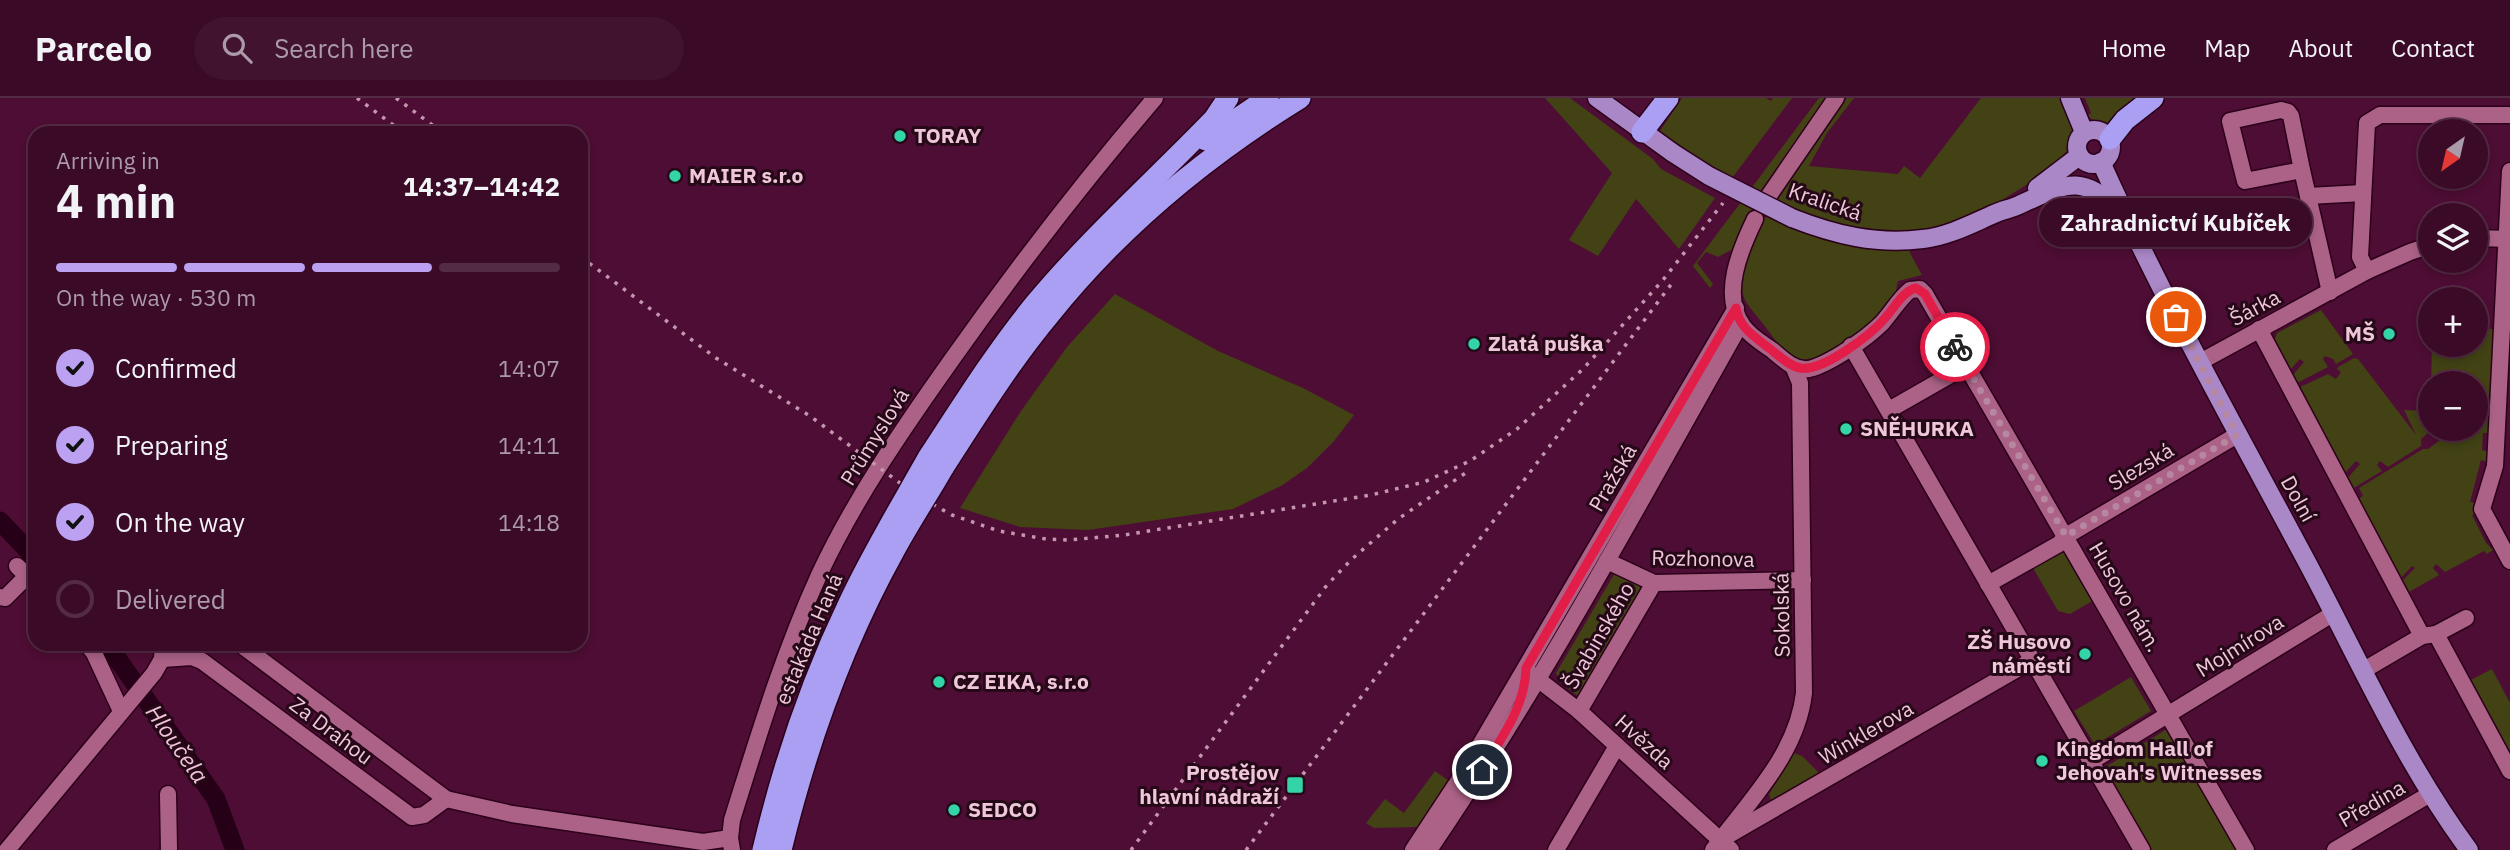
<!DOCTYPE html>
<html lang="en">
<head>
<meta charset="utf-8">
<style>
  body { margin:0; font-family:"IBM Plex Sans",sans-serif; background:#41132f; color:#f1f3f6; height:100vh; display:flex; flex-direction:column; font-size:26px; white-space:nowrap }
  * { box-sizing:border-box; margin:0 }
  p { font-size:23px; color:#ab9aa7 }
  .icon { flex:none; width:38px; height:38px; fill:none; stroke:currentColor; stroke-width:2; stroke-linecap:round; stroke-linejoin:round }
  .map { position:relative; flex:1; overflow:hidden }
  .details { position:absolute; left:28px; top:28px; width:560px; height:525px; display:flex; flex-direction:column; background:#3a0a27; border-radius:21px; box-shadow:0 4px 10px #0003,0 0 0 2px #542b44 }
  .details>* { flex:none }
  .needle { width:46px; rotate:214deg }
  .tools { position:absolute; left:2418px; top:21px; display:grid; gap:14px }
  .tools a { display:grid; place-items:center; width:70px; height:70px; border-radius:50%; background:#3a0a27; box-shadow:0 4px 10px #0003,0 0 0 2px #542b44; font-size:35px }
  .pin { position:absolute; display:grid; place-items:center; width:60px; height:60px; color:#fff; margin:-30px; border:4px solid #fff; border-radius:50%; box-shadow:0 2px 7px #0007 }
  .courier { position:absolute; display:grid; place-items:center; width:70px; height:70px; margin:-35px; border:5px solid #e11d48; border-radius:50%; background:#fff; color:#222; box-shadow:0 2px 9px #0007 }
  .bubble { position:absolute; height:49px; border-radius:24px; background:#3a0a27; box-shadow:0 4px 10px #0003,0 0 0 2px #542b44; font-size:23px; font-weight:800; line-height:49px; text-align:center }
  .overview em { font-style:normal; font-weight:800 }
  .overview div { display:flex; flex-direction:column-reverse }
  .overview { display:flex; align-items:center; justify-content:space-between; height:119px; padding:0 28px }
  h1 { font-size:46px; font-weight:800; line-height:52px }
  .bar { display:grid; grid-template-columns:repeat(4,1fr); gap:10px 7px; align-content:center; height:84px; padding:0 28px }
  .bar i { height:9px; border-radius:5px; background:#542b44 }
  .bar .selected { background:#bca0f2 }
  .bar p { grid-column:span 4 }
  ol { padding:0 28px; list-style:none }
  li { display:flex; align-items:center; gap:21px; height:77px }
  li p { margin-inline-start:auto }
  li .icon { padding:7px; border-radius:50%; background:#bca0f2; color:#111; stroke-width:4 }
  li:last-child { color:#ab9aa7 }
  li i { width:38px; height:38px; border:4px solid #542b44; border-radius:50% }
  header { display:flex; align-items:center; gap:42px; box-sizing:border-box; height:98px; padding:0 35px; background:#3a0a27; border-bottom:2px solid #542b44 }
  header strong { font-size:33px }
  nav { display:flex; gap:38px; margin-inline-start:auto; font-size:24px }
  .search { width:490px; height:63px; background:#41132f; display:flex; align-items:center; gap:18px; box-sizing:border-box; padding:0 24px; border-radius:38px; color:#ab9aa7; font-size:26px }
  .map>svg:first-child { display:block }
</style>
</head>
<body>
<header>
<strong>Parcelo</strong>
<div class="search"><svg class="icon" aria-label="search" viewBox="0 0 24 24"><circle cx="10" cy="10" r="6"/><path d="M15 15l6 6"/></svg>Search here</div>
<nav><a>Home</a><a>Map</a><a>About</a><a>Contact</a></nav>
</header>
<div class="map">
<svg width="2510" height="752" viewBox="0 0 2510 752">
  <rect width="100%" height="100%" fill="#4e0d34"/>
  <g fill="#424215">
    <polygon points="1545,0 1570,0 1653,61 1661,71 1715,100 1679,151 1636,101 1598,158 1569,142 1612,75"/>
    <polygon points="1682,0 1766,0 1771,3 1773,0 1792,0 1732,80 1679,48 1660,33"/>
    <polygon points="1819,0 1825,0 1762,94 1744,126 1735,150 1718,159 1706,154 1697,165 1713,186 1710,190 1693,168"/>
    <path d="M1847,0H1854L1827,35L1809,68L1898,76L1904,68L1920,80L1981,0H2061C2066,12 2075,28 2073,41C2068,68 1975,120 1949,127C1936,131 1920,133 1906,134L1910,155L1922,177L1898,183C1896,190 1896,198 1893,204C1882,225 1818,270 1795,260C1780,253 1770,233 1759,221C1750,209 1740,201 1742,184C1748,129 1813,44 1847,0Z"/>
    <polygon points="2085,0 2141,0 2110,32 2090,20 2088,17 2091,15"/>
    <polygon points="1115,196 1218,253 1303,290 1354,317 1334,343 1307,370 1281,388 1233,411 1088,432 1020,429 960,410 1021,313 1067,249"/>
    <polygon points="2321,212 2353,256 2336,266 2333,261 2325,258 2323,261 2328,269 2297,285 2292,278 2304,264 2300,261 2289,273 2274,243 2277,235"/>
    <polygon points="2476,230 2494,231 2488,325 2492,329 2490,335 2483,335 2482,352 2490,354 2488,364 2481,362 2470,404 2476,405 2478,414 2472,417 2486,445 2493,452 2487,456 2484,453 2445,474 2436,466 2433,470 2439,477 2407,495 2401,484 2415,470 2412,468 2400,481 2357,402 2363,398 2359,390 2423,351 2428,351 2444,339 2437,331 2476,331 2476,285 2431,285 2432,247 2476,247"/>
    <polygon points="2354,260 2358,261 2416,337 2404,312 2429,313 2431,285 2431,331 2433,331 2421,341 2421,348 2388,369 2380,363 2377,367 2382,373 2352,391 2347,381 2360,366 2356,363 2344,376 2298,290 2328,276 2336,281 2341,274 2337,271 2338,269"/>
    <polygon points="2065,452 2094,502 2070,516 2058,513 2033,470"/>
    <polygon points="1616,473 1646,490 1580,600 1560,583 1556,575"/>
    <polygon points="2492,571 2510,605 2510,666 2467,584"/>
    <polygon points="2131,579 2151,613 2095,647 2074,613"/>
    <polygon points="2167,631 2169,633 2237,752 2151,752 2104,670"/>
    <polygon points="1794,655 1802,658 1819,675 1775,702 1771,702 1769,696"/>
    <polygon points="1435,673 1449,683 1449,686 1417,729 1374,730 1366,725 1385,701 1404,715"/>
  </g>
  <g fill="none" stroke-linecap="round" stroke-linejoin="round">
    <g stroke="#260016" stroke-width="19">
      <polyline points="0,423 35,460"/>
      <polyline points="107,546 216,701 235,752"/>
    </g>
    <g stroke="#2c001a" stroke-width="19">
      <g id="minor">
        <polygon points="2281,12 2288,14 2291,18 2302,72 2245,83 2230,23"/>
        <polyline points="2302,72 2330,194"/>
        <polyline points="2510,73 2495,368 2482,411 2510,463"/>
        <polyline points="2308,98 2363,95"/>
        <polyline points="1768,99 1836,0"/>
        <path d="M1755,121C1741,150 1720,197 1743,228C1750,238 1762,245 1772,252C1783,261 1794,273 1809,271C1830,266 1867,240 1882,225C1892,214 1899,201 1910,192L1920,191L1925,196L2246,752"/>
        <polyline points="2476,140 2510,141"/>
        <polyline points="2367,173 2360,159 2367,25 2380,17 2510,17"/>
        <polyline points="2259,231 2422,538"/>
        <polyline points="1851,248 2142,752"/>
        <polyline points="2200,264 2367,173 2410,154 2431,147"/>
        <polyline points="1889,312 1966,268"/>
        <polyline points="1607,463 1654,485 1803,482"/>
        <polyline points="17,468 35,486"/>
        <polyline points="1988,486 2059,446 2066,438 2237,337"/>
        <polyline points="0,499 5,500 27,478"/>
        <polyline points="2436,536 2510,673"/>
        <polyline points="87,546 94,555 121,613"/>
        <polyline points="240,546 446,701"/>
        <polyline points="162,561 192,559 202,563 412,719 424,717 446,701 512,716 703,744 730,740"/>
        <polyline points="2364,572 2422,538 2436,536 2466,520"/>
        <polyline points="1531,576 1579,613 1731,752"/>
        <polyline points="1579,613 1654,485"/>
        <polyline points="2092,663 2334,515"/>
        <polyline points="168,696 169,752"/>
        <polyline points="1727,738 2031,563"/>
        <polyline points="7,752 154,575 162,561 163,546"/>
        <path d="M732,752L730,740L732,722C758,639 783,556 819,477C855,400 904,329 953,260C1016,171 1083,84 1155,0"/>
        <polyline points="1413,752 1463,676 1736,210"/>
        <path d="M1429,752C1544,583 1641,402 1741,225"/>
        <polyline points="1556,752 1617,648"/>
        <path d="M1713,752C1748,704 1797,657 1804,595L1800,285L1793,268"/>
        <polyline points="2335,752 2430,696"/>
      </g>
    </g>
    <g stroke="#2c001a" stroke-width="21">
      <g id="major">
        <polyline points="1597,0 1673,55"/>
        <polyline points="2070,0 2084,34"/>
        <circle cx="2094" cy="49" r="17"/>
        <path d="M2101,64C2163,202 2237,333 2308,466C2359,562 2404,664 2469,752"/>
        <polyline points="2037,90 2079,58"/>
        <path d="M1792,120C1835,137 1877,147 1923,141C1949,138 1971,126 1994,116C2002,112 2011,111 2019,107C2062,88 2082,72 2119,114"/>
      </g>
    </g>
    <g stroke="#2c001a" stroke-width="24">
      <g id="highway">
        <polyline points="1642,34 1668,0"/>
        <polyline points="2110,41 2125,22 2153,0"/>
        <polyline points="1206,42 1268,0"/>
        <path d="M928,360C962,308 995,255 1035,206C1090,140 1154,83 1214,21L1228,0"/>
        <path d="M943,370C977,317 1010,264 1050,216C1119,130 1206,58 1300,0"/>
      </g>
    </g>
    <use href="#minor" stroke="#ab6286" stroke-width="16"/>
    <use href="#major" stroke="#aa87c7" stroke-width="18"/>
    <use href="#highway" stroke="#aa9ff3" stroke-width="21"/>
    <g stroke="#c597ae" stroke-width="3.5" stroke-dasharray="3.5 7" stroke-linecap="butt">
      <polyline points="357,0 404,35"/>
      <polyline points="396,0 443,35"/>
      <polyline points="581,159 716,260 810,318 916,397 952,417 999,433 1046,441 1069,442 1124,437 1371,397 1424,384 1470,363 1517,331 1583,271 1663,182 1723,105"/>
      <polyline points="1131,752 1327,487 1352,461 1398,421 1467,374"/>
      <polyline points="1246,752 1673,184"/>
    </g>
    <g stroke="#2c001a" stroke-width="21" stroke-linecap="butt">
      <polyline id="major-bridge" points="1673,55 1709,78 1792,120"/>
    </g>
    <g stroke="#2c001a" stroke-width="24" stroke-linecap="butt">
      <g id="highway-bridge">
        <path d="M763,752C783,667 811,584 849,505C872,456 901,408 928,360"/>
        <path d="M781,752C806,649 843,545 894,453C909,425 927,398 943,370"/>
      </g>
    </g>
    <use href="#major-bridge" stroke="#aa87c7" stroke-width="18"/>
    <use href="#highway-bridge" stroke="#aa9ff3" stroke-width="21"/>
  </g>
  <g fill="none" stroke-linecap="round" stroke-linejoin="round">
    <polyline stroke="#b7869f" stroke-width="7" stroke-dasharray="0 12.6" points="1955,249 2066,438 2237,337 2176,219"/>
    <path stroke="#e11d48" stroke-width="9" d="M1482,672C1502,639 1525,609 1526,570L1736,210C1739,230 1755,239 1769,250C1778,257 1789,268 1800,270C1823,274 1872,236 1886,219C1895,209 1903,193 1916,190L1925,196L1955,249"/>
  </g>
  <g fill="#33d4a8" stroke="#250918" stroke-width="2.5">
    <circle cx="900" cy="38" r="7"/>
    <circle cx="675" cy="78" r="7"/>
    <circle cx="2389" cy="236" r="7"/>
    <circle cx="1474" cy="246" r="7"/>
    <circle cx="1846" cy="331" r="7"/>
    <circle cx="2085" cy="556" r="7"/>
    <circle cx="939" cy="584" r="7"/>
    <circle cx="2042" cy="663" r="7"/>
    <rect x="1286" y="678" width="18" height="18" rx="3.5"/>
    <circle cx="954" cy="712" r="7"/>
  </g>
  <g text-anchor="middle" stroke-width="6" stroke-linejoin="round" paint-order="stroke">
    <g font-size="21" font-weight="bold" fill="#efc7d9" stroke="#250918" text-anchor="start">
      <text x="914" y="45">TORAY</text>
      <text x="689" y="85">MAIER s.r.o</text>
      <text x="2375" y="243" text-anchor="end">MŠ</text>
      <text x="1488" y="253">Zlatá puška</text>
      <text x="1860" y="338">SNĚHURKA</text>
      <text x="2071" y="551" text-anchor="end">ZŠ Husovo<tspan x="2071" dy="24">náměstí</tspan></text>
      <text x="953" y="591">CZ EIKA, s.r.o</text>
      <text x="2056" y="658">Kingdom Hall of<tspan x="2056" dy="24">Jehovah's Witnesses</tspan></text>
      <text x="1279" y="682" text-anchor="end">Prostějov<tspan x="1279" dy="24">hlavní nádraží</tspan></text>
      <text x="968" y="719">SEDCO</text>
    </g>
    <g font-size="21" fill="#efc7d9" stroke="#250918">
      <text transform="translate(1825 104) rotate(19)" y="7">Kralická</text>
      <text transform="translate(2255 210) rotate(-28)" y="7">Šárka</text>
      <text transform="translate(875 339) rotate(-58)" y="7">Průmyslová</text>
      <text transform="translate(2141 369) rotate(-31)" y="7">Slezská</text>
      <text transform="translate(1613 380) rotate(-60)" y="7">Pražská</text>
      <text transform="translate(2298 401) rotate(61)" y="7">Dolní</text>
      <text transform="translate(1703 461) rotate(1)" y="7">Rozhonova</text>
      <text transform="translate(2125 499) rotate(60)" y="7">Husovo nám.</text>
      <text transform="translate(1782 517) rotate(-91)" y="7">Sokolská</text>
      <text transform="translate(1599 538) rotate(-60)" y="7">Švabinského</text>
      <text transform="translate(809 541) rotate(-67)" y="7">estakáda Haná</text>
      <text transform="translate(2240 548) rotate(-32)" y="7">Mojmírova</text>
      <text transform="translate(331 633) rotate(37)" y="7">Za Drahou</text>
      <text transform="translate(1866 635) rotate(-30)" y="7">Winklerova</text>
      <text transform="translate(1644 644) rotate(42)" y="7">Hvězda</text>
      <text transform="translate(2372 706) rotate(-30)" y="7">Předina</text>
    </g>
    <g font-size="23" font-style="italic" fill="#f2c2d8" stroke="#250918">
      <text transform="translate(177 646) rotate(55)" y="8">Hloučela</text>
    </g>
  </g>
</svg>
<div class="tools">
<a><svg class="needle" viewBox="-14 -14 28 28"><path d="M0-13l5 13h-10z" fill="#e53935"/><path d="M0 13l5-13h-10z" fill="#ab9aa7"/></svg></a>
<a><svg class="icon" aria-label="layers" viewBox="0 0 24 24"><path d="M12 4l9 5-9 5-9-5zM3 14l9 5 9-5"/></svg></a>
<a>+</a>
<a>−</a>
</div>
<div class="pin" style="left:2176px;top:219px;background:#ea580c"><svg class="icon" aria-label="bag" viewBox="0 0 24 24"><path d="M5 8h14l-1 12H6zM9 8a3 3 0 0 1 6 0"/></svg></div>
<div class="pin" style="left:1482px;top:672px;background:#1f2937"><svg class="icon" aria-label="home" viewBox="0 0 24 24"><path d="M3 11l9-7 9 7M6 9v11h12V9"/></svg></div>
<div class="courier" style="left:1955px;top:249px"><svg class="icon" aria-label="bike" viewBox="0 0 24 24"><circle cx="6" cy="16" r="4"/><circle cx="18" cy="16" r="4"/><path d="M6 16l4-8h5l3 8M10 8l3 8H6M13 5h3"/></svg></div>
<div class="bubble" style="left:2039px;top:100px;width:273px">Zahradnictví Kubíček</div>
<section class="details">
<div class="overview"><div><h1>4 min</h1><p>Arriving in</p></div><em>14:37–14:42</em></div>
<div class="bar"><i class="selected"></i><i class="selected"></i><i class="selected"></i><i></i><p>On the way · 530 m</p></div>
<ol>
<li><svg class="icon" aria-label="check" viewBox="0 0 24 24"><path d="M5 12l5 5 9-10"/></svg>Confirmed<p>14:07</p></li>
<li><svg class="icon" aria-label="check" viewBox="0 0 24 24"><path d="M5 12l5 5 9-10"/></svg>Preparing<p>14:11</p></li>
<li><svg class="icon" aria-label="check" viewBox="0 0 24 24"><path d="M5 12l5 5 9-10"/></svg>On the way<p>14:18</p></li>
<li><i></i>Delivered</li>
</ol>
</section>
</div>
</body>
</html>
